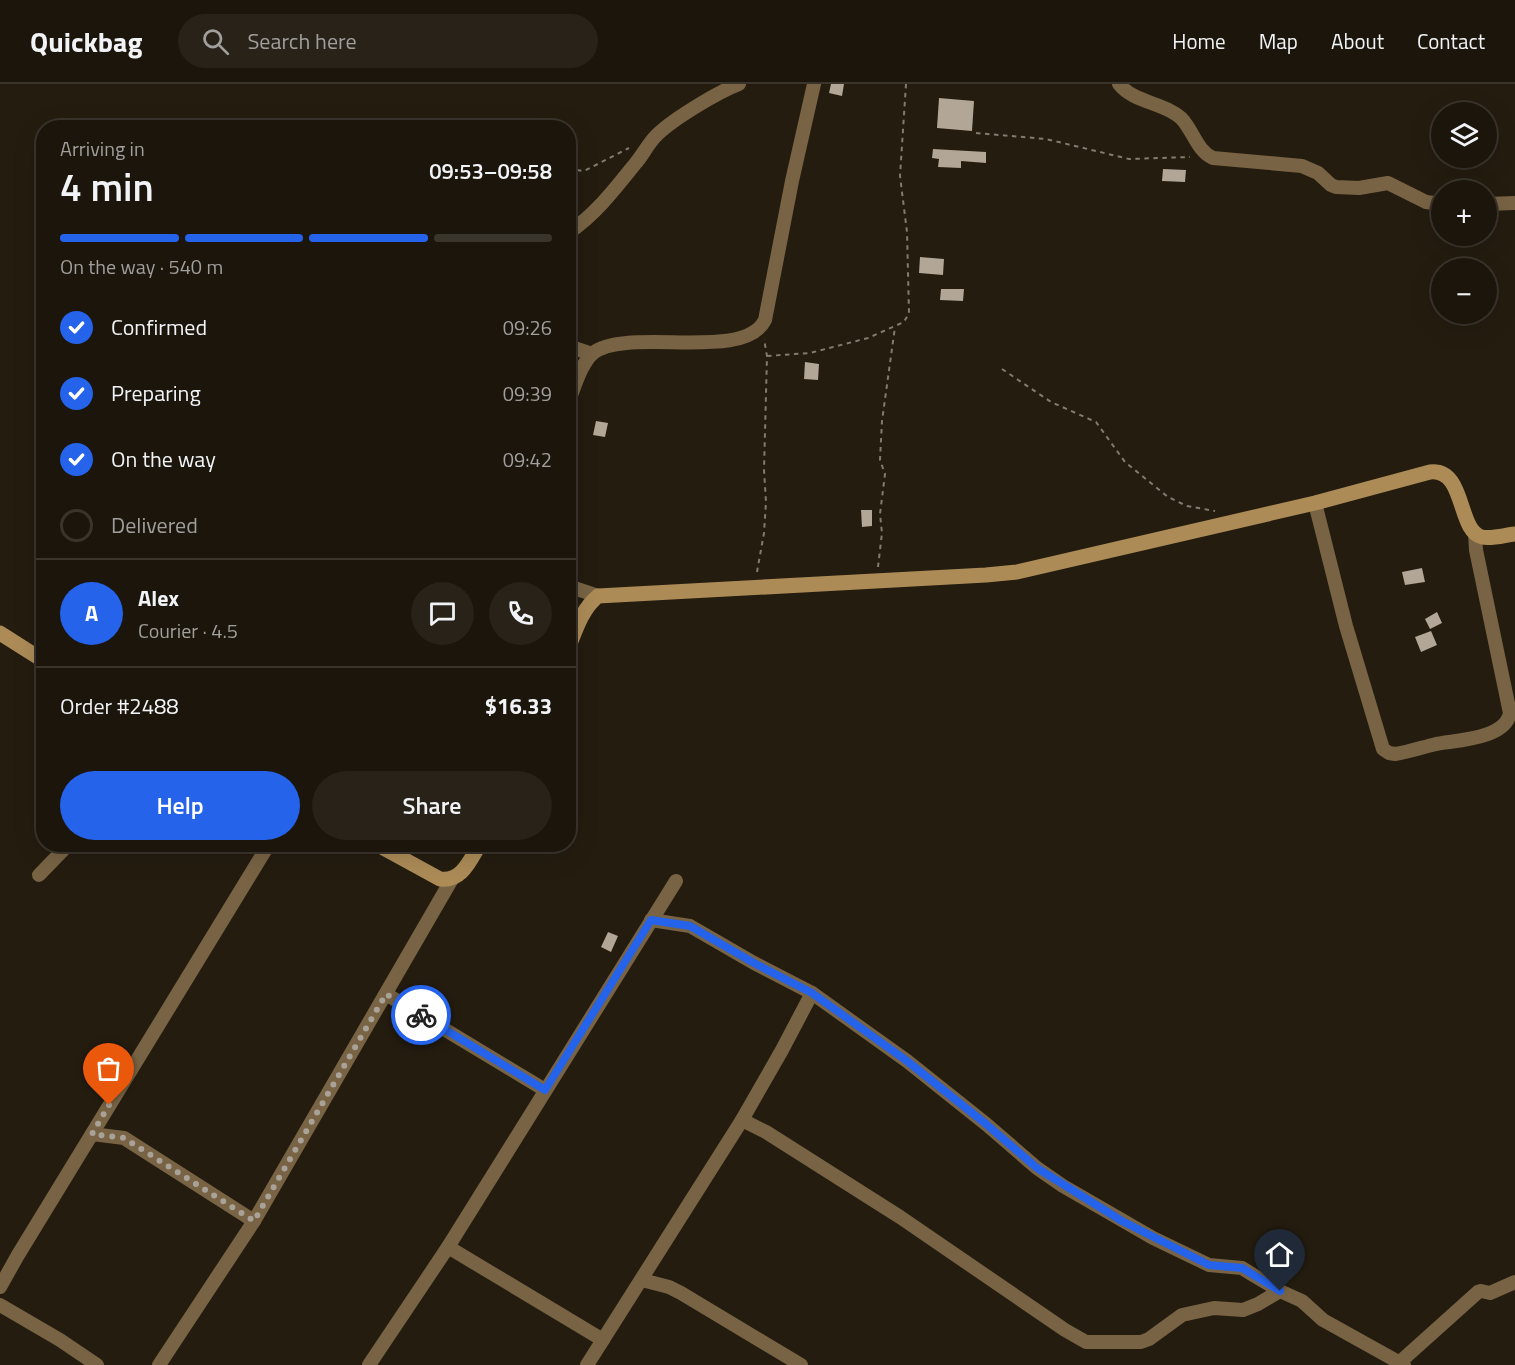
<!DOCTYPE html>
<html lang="en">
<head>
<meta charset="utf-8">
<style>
  body { margin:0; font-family:"Titillium Web",sans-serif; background:#282219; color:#f1f3f6; height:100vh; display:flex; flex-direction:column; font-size:22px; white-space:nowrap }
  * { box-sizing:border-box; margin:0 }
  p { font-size:20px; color:#a09f9d }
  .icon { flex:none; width:33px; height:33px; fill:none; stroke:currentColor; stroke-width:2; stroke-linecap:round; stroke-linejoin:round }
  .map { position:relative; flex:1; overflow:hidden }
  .panel { position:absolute; left:36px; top:36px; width:540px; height:732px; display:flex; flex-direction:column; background:#1b150b; border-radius:24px; box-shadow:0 6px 24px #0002,0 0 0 2px #39342c }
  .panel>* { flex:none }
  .fabs { position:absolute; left:1431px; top:18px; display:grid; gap:12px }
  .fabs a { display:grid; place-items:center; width:66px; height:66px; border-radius:50%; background:#1b150b; box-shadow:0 6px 24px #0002,0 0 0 2px #39342c; font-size:30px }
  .pin { position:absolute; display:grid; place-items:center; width:51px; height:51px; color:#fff; margin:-62px -26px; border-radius:50% 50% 50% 0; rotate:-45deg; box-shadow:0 0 6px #0007 }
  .pin .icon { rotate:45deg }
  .courier { position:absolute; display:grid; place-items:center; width:60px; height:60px; margin:-30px; border:4px solid #2563eb; border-radius:50%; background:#fff; color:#222; box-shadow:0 2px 8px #0007 }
  .overview em { font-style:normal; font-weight:600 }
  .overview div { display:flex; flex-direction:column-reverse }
  .overview { display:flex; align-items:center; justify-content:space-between; height:102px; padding:0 24px }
  h1 { font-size:39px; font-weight:600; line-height:45px }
  .bar { display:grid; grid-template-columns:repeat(4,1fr); gap:9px 6px; align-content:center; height:72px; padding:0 24px }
  .bar i { height:8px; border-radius:4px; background:#39342c }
  .bar .selected { background:#2563eb }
  .bar p { grid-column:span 4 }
  .line { display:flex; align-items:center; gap:15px; padding:0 24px; border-top:2px solid #39342c }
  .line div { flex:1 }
  .round { display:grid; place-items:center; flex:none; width:63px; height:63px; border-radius:32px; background:#282219 }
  ol { padding:0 24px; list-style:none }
  li { display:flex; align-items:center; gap:18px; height:66px }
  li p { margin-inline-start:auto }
  li .icon { padding:6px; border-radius:50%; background:#2563eb; color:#fff; stroke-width:4 }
  li:last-child { color:#a09f9d }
  li i { width:33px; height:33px; border:3px solid #39342c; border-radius:50% }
  .primary-button { display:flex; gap:12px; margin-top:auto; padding:12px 24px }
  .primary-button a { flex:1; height:69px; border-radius:36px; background:#2563eb; color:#fff; font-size:24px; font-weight:600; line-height:69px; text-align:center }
  .primary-button a+a { background:#282219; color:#f1f3f6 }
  header { display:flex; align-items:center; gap:36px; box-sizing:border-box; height:84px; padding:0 30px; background:#1b150b; border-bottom:2px solid #39342c }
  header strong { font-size:28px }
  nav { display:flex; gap:33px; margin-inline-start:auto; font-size:21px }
  .search { width:420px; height:54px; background:#282219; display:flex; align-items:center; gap:15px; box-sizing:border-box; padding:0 21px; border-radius:33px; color:#a09f9d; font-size:22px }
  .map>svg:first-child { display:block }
</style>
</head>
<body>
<header>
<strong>Quickbag</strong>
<div class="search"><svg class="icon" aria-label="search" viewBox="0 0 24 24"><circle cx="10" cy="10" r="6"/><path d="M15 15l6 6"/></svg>Search here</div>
<nav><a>Home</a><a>Map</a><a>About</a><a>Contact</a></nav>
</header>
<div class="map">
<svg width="1515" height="1281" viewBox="0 0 1515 1281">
  <rect width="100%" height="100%" fill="#241c0f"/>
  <g fill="#b2a696">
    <polygon points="831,0 844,0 842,12 829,9"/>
    <polygon points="939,14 974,17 972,47 937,44"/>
    <polygon points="933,65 986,68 986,79 961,77 961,84 938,83 939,75 932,74"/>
    <polygon points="1163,85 1186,86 1185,98 1162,97"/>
    <polygon points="920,173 944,175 943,191 919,189"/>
    <polygon points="941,205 964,205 963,217 940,216"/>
    <polygon points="805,278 819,280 818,296 804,295"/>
    <polygon points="596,337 608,339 605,353 593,351"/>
    <polygon points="861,426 872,426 872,442 862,443"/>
    <polygon points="1422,484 1425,498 1405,501 1402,488"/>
    <polygon points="1437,528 1442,539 1430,545 1425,535"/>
    <polygon points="1431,547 1437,561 1421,568 1415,553"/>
    <polygon points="608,848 618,852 611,868 601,863"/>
  </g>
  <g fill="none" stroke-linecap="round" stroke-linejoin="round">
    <g stroke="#827b70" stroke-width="2" stroke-dasharray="4.5 4.5" stroke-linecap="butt">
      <polyline points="976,49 1046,55 1129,75 1190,73"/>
      <polyline points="568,85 584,87 629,64"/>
      <polyline points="767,272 810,269 868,254 904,238 909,229 907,148 900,92 906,0"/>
      <polyline points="1002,285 1051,318 1096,338 1125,378 1168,413 1187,422 1215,427"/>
      <polyline points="878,483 882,449 880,430 885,390 880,376 882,337 895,243"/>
      <polyline points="757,488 764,449 766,418 764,386 767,272 764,255"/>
    </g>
    <g stroke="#786344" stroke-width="14">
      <path d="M1119,0C1134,19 1163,18 1181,34C1193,46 1197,67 1213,74L1302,82L1318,89L1331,101L1336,103L1359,104L1388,99L1426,118L1442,120"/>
      <polyline points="1486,120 1515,119"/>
      <path d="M568,149C595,131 615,105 635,80C642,72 647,62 654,54C669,37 718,8 739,0"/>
      <polyline points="568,262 592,270"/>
      <path d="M568,319C574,305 581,279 593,269C628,242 744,279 765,236L792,97L814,0"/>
      <path d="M1315,419L1346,542L1383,665L1389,669L1395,670C1409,668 1423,663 1436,660C1457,656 1505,655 1510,629L1476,466L1475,449"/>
      <polyline points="568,502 598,512"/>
      <polyline points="39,791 69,760"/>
      <polyline points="651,836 690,842 754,879 812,909 907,977 986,1040 1037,1084 1063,1102 1153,1154 1209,1181 1242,1184 1250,1189 1280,1207 1302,1217 1323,1236 1404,1281"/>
      <polyline points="386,910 545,1006"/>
      <polyline points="742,1036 766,1048 900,1133 1065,1246 1086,1258 1141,1258 1149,1255 1182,1231 1214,1224 1243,1226 1258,1220 1280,1207"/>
      <polyline points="92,1050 124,1054 254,1137"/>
      <polyline points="448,1163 603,1256"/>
      <polyline points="642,1196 669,1203 681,1209 801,1281"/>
      <polyline points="0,1203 18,1171 269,760"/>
      <polyline points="0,1221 60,1256 97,1281"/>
      <polyline points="1400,1278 1478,1208 1481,1207 1490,1209 1515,1198"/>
      <polyline points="159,1281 254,1137 452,795"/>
      <polyline points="369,1281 448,1163 676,797"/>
      <polyline points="587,1281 742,1036 782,966 812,909"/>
    </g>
    <g stroke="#ac8b57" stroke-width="15">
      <polyline points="0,549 44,577"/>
      <path d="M568,565C576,545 582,525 598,512L986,491L1017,488L1315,419L1430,388C1466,384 1457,447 1482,453C1492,455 1505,451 1515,450"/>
      <path d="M376,760L440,795C462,798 470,776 480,760"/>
    </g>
  </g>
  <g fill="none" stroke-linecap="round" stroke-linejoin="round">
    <polyline stroke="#a9a298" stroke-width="6" stroke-dasharray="0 10.8" points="109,1021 92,1050 124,1054 254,1137 386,910 421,931"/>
    <polyline stroke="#2563eb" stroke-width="8" points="421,931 545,1006 651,836 690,842 754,879 812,909 907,977 986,1040 1037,1084 1122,1137 1209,1181 1242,1184 1280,1207"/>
  </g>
</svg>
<div class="fabs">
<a><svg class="icon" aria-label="layers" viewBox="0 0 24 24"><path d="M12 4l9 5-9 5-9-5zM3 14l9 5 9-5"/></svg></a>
<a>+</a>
<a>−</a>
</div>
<div class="pin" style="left:109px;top:1021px;background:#ea580c"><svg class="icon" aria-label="bag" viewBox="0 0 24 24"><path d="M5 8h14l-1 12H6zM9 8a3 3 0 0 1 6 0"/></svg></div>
<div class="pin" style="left:1280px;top:1207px;background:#1f2937"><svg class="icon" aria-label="home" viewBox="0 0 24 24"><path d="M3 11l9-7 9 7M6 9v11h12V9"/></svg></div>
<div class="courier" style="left:421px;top:931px"><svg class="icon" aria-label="bike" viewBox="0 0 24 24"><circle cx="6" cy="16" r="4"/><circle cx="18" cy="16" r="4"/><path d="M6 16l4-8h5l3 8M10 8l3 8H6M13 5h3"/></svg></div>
<section class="panel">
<div class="overview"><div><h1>4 min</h1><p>Arriving in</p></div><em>09:53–09:58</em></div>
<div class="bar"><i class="selected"></i><i class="selected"></i><i class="selected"></i><i></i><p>On the way · 540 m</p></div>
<ol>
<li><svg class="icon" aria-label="check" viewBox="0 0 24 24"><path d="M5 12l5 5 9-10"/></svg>Confirmed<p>09:26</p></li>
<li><svg class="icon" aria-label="check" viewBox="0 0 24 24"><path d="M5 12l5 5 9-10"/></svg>Preparing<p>09:39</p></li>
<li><svg class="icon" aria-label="check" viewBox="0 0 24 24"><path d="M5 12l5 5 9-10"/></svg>On the way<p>09:42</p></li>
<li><i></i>Delivered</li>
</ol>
<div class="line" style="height:108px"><b class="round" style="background:#2563eb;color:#fff">A</b><div><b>Alex</b><p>Courier · 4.5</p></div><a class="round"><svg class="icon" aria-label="chat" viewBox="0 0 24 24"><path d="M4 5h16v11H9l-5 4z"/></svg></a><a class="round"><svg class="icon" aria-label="phone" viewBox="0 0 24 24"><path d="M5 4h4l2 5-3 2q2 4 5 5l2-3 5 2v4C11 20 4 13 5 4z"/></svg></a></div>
<div class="line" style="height:78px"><div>Order #2488</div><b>$16.33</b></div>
<div class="primary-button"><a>Help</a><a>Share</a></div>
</section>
</div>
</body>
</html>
